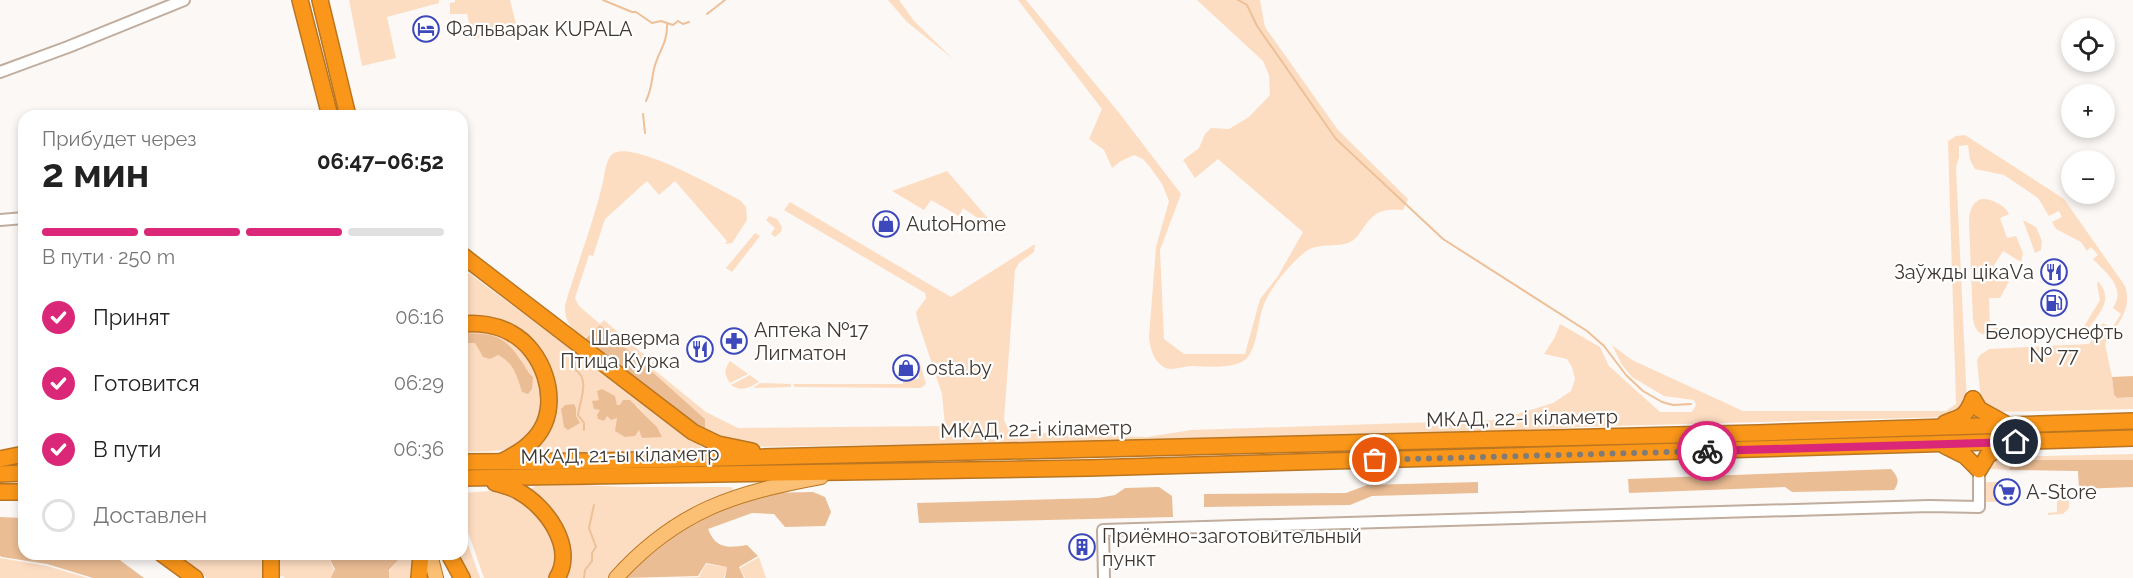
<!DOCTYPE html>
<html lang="ru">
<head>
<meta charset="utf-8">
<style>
  body { margin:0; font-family:Raleway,sans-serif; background:#f6f6f6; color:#222; height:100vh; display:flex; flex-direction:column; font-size:22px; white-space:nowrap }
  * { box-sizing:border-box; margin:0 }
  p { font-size:20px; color:#767676 }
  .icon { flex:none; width:33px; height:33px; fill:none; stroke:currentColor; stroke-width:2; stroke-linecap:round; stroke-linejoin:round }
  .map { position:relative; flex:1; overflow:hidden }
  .drawer { position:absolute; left:18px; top:110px; width:450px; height:450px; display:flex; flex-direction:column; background:#fff; border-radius:18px; box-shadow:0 3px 9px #0003 }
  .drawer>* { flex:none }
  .controls { position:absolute; left:2061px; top:18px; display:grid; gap:12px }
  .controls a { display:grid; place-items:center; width:54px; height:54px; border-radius:50%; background:#fff; box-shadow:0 3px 9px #0003; font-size:30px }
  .pin { position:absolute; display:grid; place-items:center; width:51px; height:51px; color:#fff; margin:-26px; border:3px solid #fff; border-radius:50%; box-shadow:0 2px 6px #0007 }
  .courier { position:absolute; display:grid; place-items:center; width:60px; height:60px; margin:-30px; border:4px solid #db2777; border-radius:50%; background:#fff; color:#222; box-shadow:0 2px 8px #0007 }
  .headline em { font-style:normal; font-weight:700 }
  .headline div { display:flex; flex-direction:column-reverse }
  .headline { display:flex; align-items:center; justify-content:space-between; height:102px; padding:0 24px }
  h1 { font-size:39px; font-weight:700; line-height:45px }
  .bar { display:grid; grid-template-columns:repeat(4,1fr); gap:9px 6px; align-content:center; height:72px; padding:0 24px }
  .bar i { height:8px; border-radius:4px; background:#e0e0e0 }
  .bar .current { background:#db2777 }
  .bar p { grid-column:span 4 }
  ol { padding:0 24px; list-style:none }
  li { display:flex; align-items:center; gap:18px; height:66px }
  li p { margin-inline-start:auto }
  li .icon { padding:6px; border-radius:50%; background:#db2777; color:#fff; stroke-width:4 }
  li:last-child { color:#767676 }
  li i { width:33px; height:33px; border:3px solid #e0e0e0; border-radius:50% }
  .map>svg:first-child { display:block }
</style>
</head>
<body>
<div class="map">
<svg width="2133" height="578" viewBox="0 0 2133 578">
  <rect width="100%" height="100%" fill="#fcf8f5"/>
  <g fill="#fdddc2" fill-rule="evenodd">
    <polygon points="349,0 439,0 439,3 387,17 396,58 362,66"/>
    <polygon points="455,0 510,0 517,28 473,39 467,14 450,14 450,3 455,2"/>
    <polygon points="888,0 899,0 914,21 953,59 907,22"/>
    <path d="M1018,0H1026L1120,114L1181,194L1160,250L1164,339L1184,354H1245L1260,299L1278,276L1303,232L1218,159L1195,178L1183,160L1199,148L1205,134L1211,128L1229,129L1249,117L1270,95L1269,75L1263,61L1197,0H1260L1265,27L1338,130L1408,199L1403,210C1383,209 1376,210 1364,227C1360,232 1358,237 1352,241C1340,249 1319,241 1305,252C1290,264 1269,289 1263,307C1258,320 1257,349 1246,359C1234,369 1208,367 1193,366C1183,365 1171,373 1162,366C1153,359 1150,348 1149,337L1156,247L1169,201L1162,184L1150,167L1143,159L1134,155L1121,161L1112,168L1104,150L1089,139L1102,109Z"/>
    <path d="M1965,135L2064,199L2125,286C2133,310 2117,324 2105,344L2112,377L2114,395L2117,398L2133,397V409L1994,412L1981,402L1977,360L1980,355L1989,349L2089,344L2103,323L2112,328L2121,314L2113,308C2126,287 2107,274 2093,259L2098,255L2091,247L2087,251L2081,242L2056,229L2052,222L2062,217L2059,211L2049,216L2038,198L2004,175L1975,169L1970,160L1968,145L1959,146V157L1956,167L1967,403L1949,417L1578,427L1502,432L1000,443L753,447L705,435V419L600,325L584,339C572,330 564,322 565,305C577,264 593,224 603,182C605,173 606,157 614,153C636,142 719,189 741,201L746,207L747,220L732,243L725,244L727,241L675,181L659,195L647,181L605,219L593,256L589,255L575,298L579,306L600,324L604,320L656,365L653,369L706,412L738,428L945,426L942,394L918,322L916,312L926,298L925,293L784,210L790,202L951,297L1035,244L1034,252L1019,263L1015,270L1004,420L1007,426L1015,432L1147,437L1191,430L1498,420L1553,403L1571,391L1575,379L1572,367L1567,359L1544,354L1555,337L1560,324L1600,347L1609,366L1660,412H1692L1696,405L1694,400L1664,396L1632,377L1622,365L1612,345L1632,360L1743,411H1946L1956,404L1948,141L1956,136Z"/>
    <polygon points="947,171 992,223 989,226 963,208 959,216 931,200 924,210 892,191"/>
    <path d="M1981,199C1991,198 2005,205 2009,214L2000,218L2007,238L2016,236L2023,253L2021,262L2003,251L1993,267L2011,278L2000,298H1989L1990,328H2000L1996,335C1982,336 1976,334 1973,320L1969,222C1969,213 1971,203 1981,199Z"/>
    <polygon points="769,216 777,219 782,227 781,232 775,237 771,234 775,228 766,220"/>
    <polygon points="2023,220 2036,227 2042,241 2041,250 2035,253"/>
    <polygon points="755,233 760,236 732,272 726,268"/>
    <path d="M462,268L699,445L705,451L689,453L536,452L533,450L551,418L533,345L462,320ZM595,400L615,401L616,405L637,406L657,427L637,431L617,421V417C604,415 601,411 595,400Z"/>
    <path d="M2098,281C2115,301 2098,314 2086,332L2080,333L2100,300L2097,284Z"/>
    <path d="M462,331C476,331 490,330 503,337C541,356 561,422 515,446C500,453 481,451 465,452L462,449Z"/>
    <polygon points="919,360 926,384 921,388 794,387 794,384 903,384 903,379 919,379"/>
    <path d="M730,361L748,374L730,383C724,376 724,368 730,361Z"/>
    <path d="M750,375L759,382C749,388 741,392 731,385Z"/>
    <polygon points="760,383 791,384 791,387 753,388"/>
    <polygon points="2133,454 2133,460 2012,460 2009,470 1990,469 1987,466 1996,458 2003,457"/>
    <polygon points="1983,482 2006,482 2001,492 2006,502 1983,502"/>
    <path d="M581,485L625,487H731L734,490C684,509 646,540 609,578H562L566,567L530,489L536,486Z"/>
    <path d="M2060,489C2069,492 2069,500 2069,508L2063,514L2048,515V513L2057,512V492Z"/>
    <polygon points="491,491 515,496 542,519 557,548 555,568 550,578 484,578 462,515 462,493"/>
    <polygon points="462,527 480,578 467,578 460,554 462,554"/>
    <polygon points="174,554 264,554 265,578 207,578"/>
    <polygon points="277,554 327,554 335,572 331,578 285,578 282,576 278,578"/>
    <path d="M342,554H383L381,557L376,558L369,555C359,559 353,562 342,556Z"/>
    <path d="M400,554H414L411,578H389L388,575C390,567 398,563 400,554Z"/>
    <polygon points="759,557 766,578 745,578 740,568"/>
    <polygon points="0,558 47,566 88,578 0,578"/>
    <polygon points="706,564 727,567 724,578 677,578 699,577"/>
  </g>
  <g fill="#ebbd95">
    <polygon points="600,325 705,419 705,435 584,340"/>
    <path d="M462,333C491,334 502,333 519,358C525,365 526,371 533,377L532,389L528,394L522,392C517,376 514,363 498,355L490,359L483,357L475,343H462Z"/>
    <polygon points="602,389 615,396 617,405 620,405 623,400 630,400 657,427 662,437 642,438 639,430 635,436 625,437 615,431 617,418 611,420 607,416 604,421 598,419 597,415 600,410 594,409 592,401 599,400 597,391"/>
    <polygon points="574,404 576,408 576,416 580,423 568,430 564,427 561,409 565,405"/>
    <polygon points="2012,460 2133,460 2133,487 2079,489 2078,471 2009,470"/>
    <path d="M1891,469C1898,477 1900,481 1894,490L1792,492L1785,487L1629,493L1628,479Z"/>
    <polygon points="1478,482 1478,493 1372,496 1350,505 1204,507 1204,494 1346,493 1367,485"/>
    <polygon points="1159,487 1172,496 1173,517 919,523 917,503 1098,498 1115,495 1125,488"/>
    <path d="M813,492L825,497L831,512L825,526L785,527L774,514L752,513L708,529C716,549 727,548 747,545L758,556L739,567L744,578H725L727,567L706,563L698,576L625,578L653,551L678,531L704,516L766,493Z"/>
    <polygon points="0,517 24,518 24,554 117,554 121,561 144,578 93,578 47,564 2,557 0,556"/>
    <path d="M327,554H342L343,556C353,562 359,559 369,555L376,558L381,557L383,554H400L398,560L389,570V578H331L335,569Z"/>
  </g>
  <polygon fill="#eec097" points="2133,376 2133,397 2117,398 2114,395 2112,377"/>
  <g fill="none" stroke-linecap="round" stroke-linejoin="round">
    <g stroke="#eec097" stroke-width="2">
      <path d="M603,0L632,12H636L652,23L661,21L667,23C668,44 658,51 654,69C651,82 652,88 646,101"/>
      <polyline points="1238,0 1247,5 1257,26 1336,139 1443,239 1587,331 1604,346 1626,375 1643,391 1662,402 1673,405 1691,404"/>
      <polyline points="707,14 725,0"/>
      <polyline points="667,23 673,25 678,21 683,24 689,22"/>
      <polyline points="643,114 645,133"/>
      <path d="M573,354L576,370C590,380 580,400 578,415L584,423V430"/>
      <polyline points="584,578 585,570 592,561 592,553 596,547 589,528 594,505"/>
    </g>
    <g stroke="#c0ad9d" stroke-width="14">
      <g id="minor">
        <polyline points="0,72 68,47 184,0"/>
        <polyline points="0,220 24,218"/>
        <polyline points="1104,578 1103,530 1929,506 1979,507 1979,470"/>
      </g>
    </g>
    <g stroke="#b97521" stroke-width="16">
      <g id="major">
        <polyline points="430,554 436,578"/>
        <path d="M616,578C676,511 736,492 821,477"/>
      </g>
    </g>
    <g stroke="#b97521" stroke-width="18">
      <g id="highway">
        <polyline points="300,0 330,116"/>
        <polyline points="320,0 348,116"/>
        <polyline points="462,255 693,432 718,444 752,451"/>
        <path d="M462,324C478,322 497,325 511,333C543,350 560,399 541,430C532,445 518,453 503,461"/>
        <polyline points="1973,399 1979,409 2006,424"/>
        <path d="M1945,423C1963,417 1966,416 1973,399"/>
        <polyline points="1945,446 1965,456 1979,470 1988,455 2008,444"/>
        <polyline points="0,459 24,454"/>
        <polyline points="462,462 598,461 1758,433 2133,421"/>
        <polyline points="0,474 24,473"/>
        <polyline points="462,478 1089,468 2133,438"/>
        <path d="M495,483C503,485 511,487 518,491C546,506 576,547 557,578"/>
        <polyline points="0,492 24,492"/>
        <polyline points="162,554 195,578"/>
        <polyline points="271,554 271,578"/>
        <polyline points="449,554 462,578"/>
        <polyline points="419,578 421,554"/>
      </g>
    </g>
    <use href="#minor" stroke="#fff" stroke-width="10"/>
    <use href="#major" stroke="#fcc075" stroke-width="14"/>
    <use href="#highway" stroke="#fa9619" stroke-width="15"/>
  </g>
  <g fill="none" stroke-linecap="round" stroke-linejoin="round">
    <polyline stroke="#817b76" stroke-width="6" stroke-dasharray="0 10.8" points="1375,460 1707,451"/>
    <polyline stroke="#db2777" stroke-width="8" points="1707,451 2016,442"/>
  </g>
  <defs>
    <g id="hotel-ring" transform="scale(1.35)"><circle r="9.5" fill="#fff" stroke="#3d48bb" stroke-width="1.5"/><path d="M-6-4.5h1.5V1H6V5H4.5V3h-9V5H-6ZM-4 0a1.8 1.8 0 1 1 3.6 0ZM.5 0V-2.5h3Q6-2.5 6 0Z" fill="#3d48bb"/></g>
    <g id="shop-ring" transform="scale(1.35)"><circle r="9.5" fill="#fff" stroke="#3d48bb" stroke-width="1.5"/><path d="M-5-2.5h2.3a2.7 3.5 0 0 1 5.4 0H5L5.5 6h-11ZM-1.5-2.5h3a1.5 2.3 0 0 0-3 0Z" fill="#3d48bb"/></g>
    <g id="restaurant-ring" transform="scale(1.35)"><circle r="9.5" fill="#fff" stroke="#3d48bb" stroke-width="1.5"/><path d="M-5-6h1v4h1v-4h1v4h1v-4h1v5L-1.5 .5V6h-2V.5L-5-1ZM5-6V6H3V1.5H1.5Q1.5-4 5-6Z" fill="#3d48bb"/></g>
    <g id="fuel-ring" transform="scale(1.35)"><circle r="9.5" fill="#fff" stroke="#3d48bb" stroke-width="1.5"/><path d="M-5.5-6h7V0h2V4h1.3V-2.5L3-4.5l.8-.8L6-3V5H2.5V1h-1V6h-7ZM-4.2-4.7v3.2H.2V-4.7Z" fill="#3d48bb"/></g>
    <g id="pharmacy-ring" transform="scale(1.35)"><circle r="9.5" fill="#fff" stroke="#3d48bb" stroke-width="1.5"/><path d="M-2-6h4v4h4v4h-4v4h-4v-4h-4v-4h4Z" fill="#3d48bb"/></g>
    <g id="supermarket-ring" transform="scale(1.35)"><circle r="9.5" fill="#fff" stroke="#3d48bb" stroke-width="1.5"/><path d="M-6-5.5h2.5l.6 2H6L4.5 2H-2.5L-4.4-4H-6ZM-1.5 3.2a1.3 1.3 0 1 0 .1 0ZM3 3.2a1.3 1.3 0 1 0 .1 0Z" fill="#3d48bb"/></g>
    <g id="building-ring" transform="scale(1.35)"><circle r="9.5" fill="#fff" stroke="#3d48bb" stroke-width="1.5"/><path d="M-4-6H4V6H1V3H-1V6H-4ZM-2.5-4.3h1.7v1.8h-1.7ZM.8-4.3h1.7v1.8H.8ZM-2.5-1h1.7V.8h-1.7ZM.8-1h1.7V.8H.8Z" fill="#3d48bb"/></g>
  </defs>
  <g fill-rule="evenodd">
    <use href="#hotel-ring" x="426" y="29"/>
    <use href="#shop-ring" x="886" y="224"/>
    <use href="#restaurant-ring" x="2054" y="272"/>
    <use href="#fuel-ring" x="2054" y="303"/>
    <use href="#pharmacy-ring" x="734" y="341"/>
    <use href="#restaurant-ring" x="700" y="349"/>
    <use href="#shop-ring" x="906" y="368"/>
    <use href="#supermarket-ring" x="2007" y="492"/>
    <use href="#building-ring" x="1082" y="547"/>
  </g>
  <g text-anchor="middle" stroke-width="4.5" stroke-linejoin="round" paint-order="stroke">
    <g font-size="20" fill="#3f3731" stroke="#fff" text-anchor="start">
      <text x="446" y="36">Фальварак KUPALA</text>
      <text x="906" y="231">AutoHome</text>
      <text x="2034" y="279" text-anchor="end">Заўжды цікаVа</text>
      <text x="754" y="337">Аптека №17<tspan x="754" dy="23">Лигматон</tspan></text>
      <text x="2054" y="339" text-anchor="middle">Белоруснефть<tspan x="2054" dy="23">№ 77</tspan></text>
      <text x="680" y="345" text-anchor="end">Шаверма<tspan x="680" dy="23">Птица Курка</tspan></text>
      <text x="926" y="375">osta.by</text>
      <text x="2026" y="499">A-Store</text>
      <text x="1102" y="543">Приёмно-заготовительный<tspan x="1102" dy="23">пункт</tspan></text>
    </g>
    <g font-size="20" fill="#3f3731" stroke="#fff">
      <text transform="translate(1522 418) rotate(-1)" y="7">МКАД, 22-і кіламетр</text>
      <text transform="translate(1036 429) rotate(-1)" y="7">МКАД, 22-і кіламетр</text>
      <text transform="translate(620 455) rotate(-1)" y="7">МКАД, 21-ы кіламетр</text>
    </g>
  </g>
</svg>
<div class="controls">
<a><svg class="icon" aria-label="locate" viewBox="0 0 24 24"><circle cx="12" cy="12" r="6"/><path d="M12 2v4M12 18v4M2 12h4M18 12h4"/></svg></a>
<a>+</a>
<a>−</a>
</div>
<div class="pin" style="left:1375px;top:460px;background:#ea580c"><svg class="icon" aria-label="bag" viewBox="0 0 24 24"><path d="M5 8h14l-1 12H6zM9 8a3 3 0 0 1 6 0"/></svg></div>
<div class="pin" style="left:2016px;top:442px;background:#1f2937"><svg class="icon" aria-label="home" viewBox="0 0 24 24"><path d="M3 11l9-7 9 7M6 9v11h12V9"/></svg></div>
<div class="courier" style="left:1707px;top:451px"><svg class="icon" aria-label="bike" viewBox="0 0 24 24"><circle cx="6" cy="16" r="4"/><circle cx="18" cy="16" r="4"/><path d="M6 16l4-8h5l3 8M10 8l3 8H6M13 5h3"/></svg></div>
<section class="drawer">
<div class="headline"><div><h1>2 мин</h1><p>Прибудет через</p></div><em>06:47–06:52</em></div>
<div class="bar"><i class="current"></i><i class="current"></i><i class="current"></i><i></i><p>В пути · 250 m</p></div>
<ol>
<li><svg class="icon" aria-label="check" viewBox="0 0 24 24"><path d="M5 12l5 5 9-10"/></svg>Принят<p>06:16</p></li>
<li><svg class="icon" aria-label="check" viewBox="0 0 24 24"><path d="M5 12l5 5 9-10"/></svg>Готовится<p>06:29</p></li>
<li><svg class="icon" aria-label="check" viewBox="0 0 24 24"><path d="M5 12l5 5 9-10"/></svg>В пути<p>06:36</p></li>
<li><i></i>Доставлен</li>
</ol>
</section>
</div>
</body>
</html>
